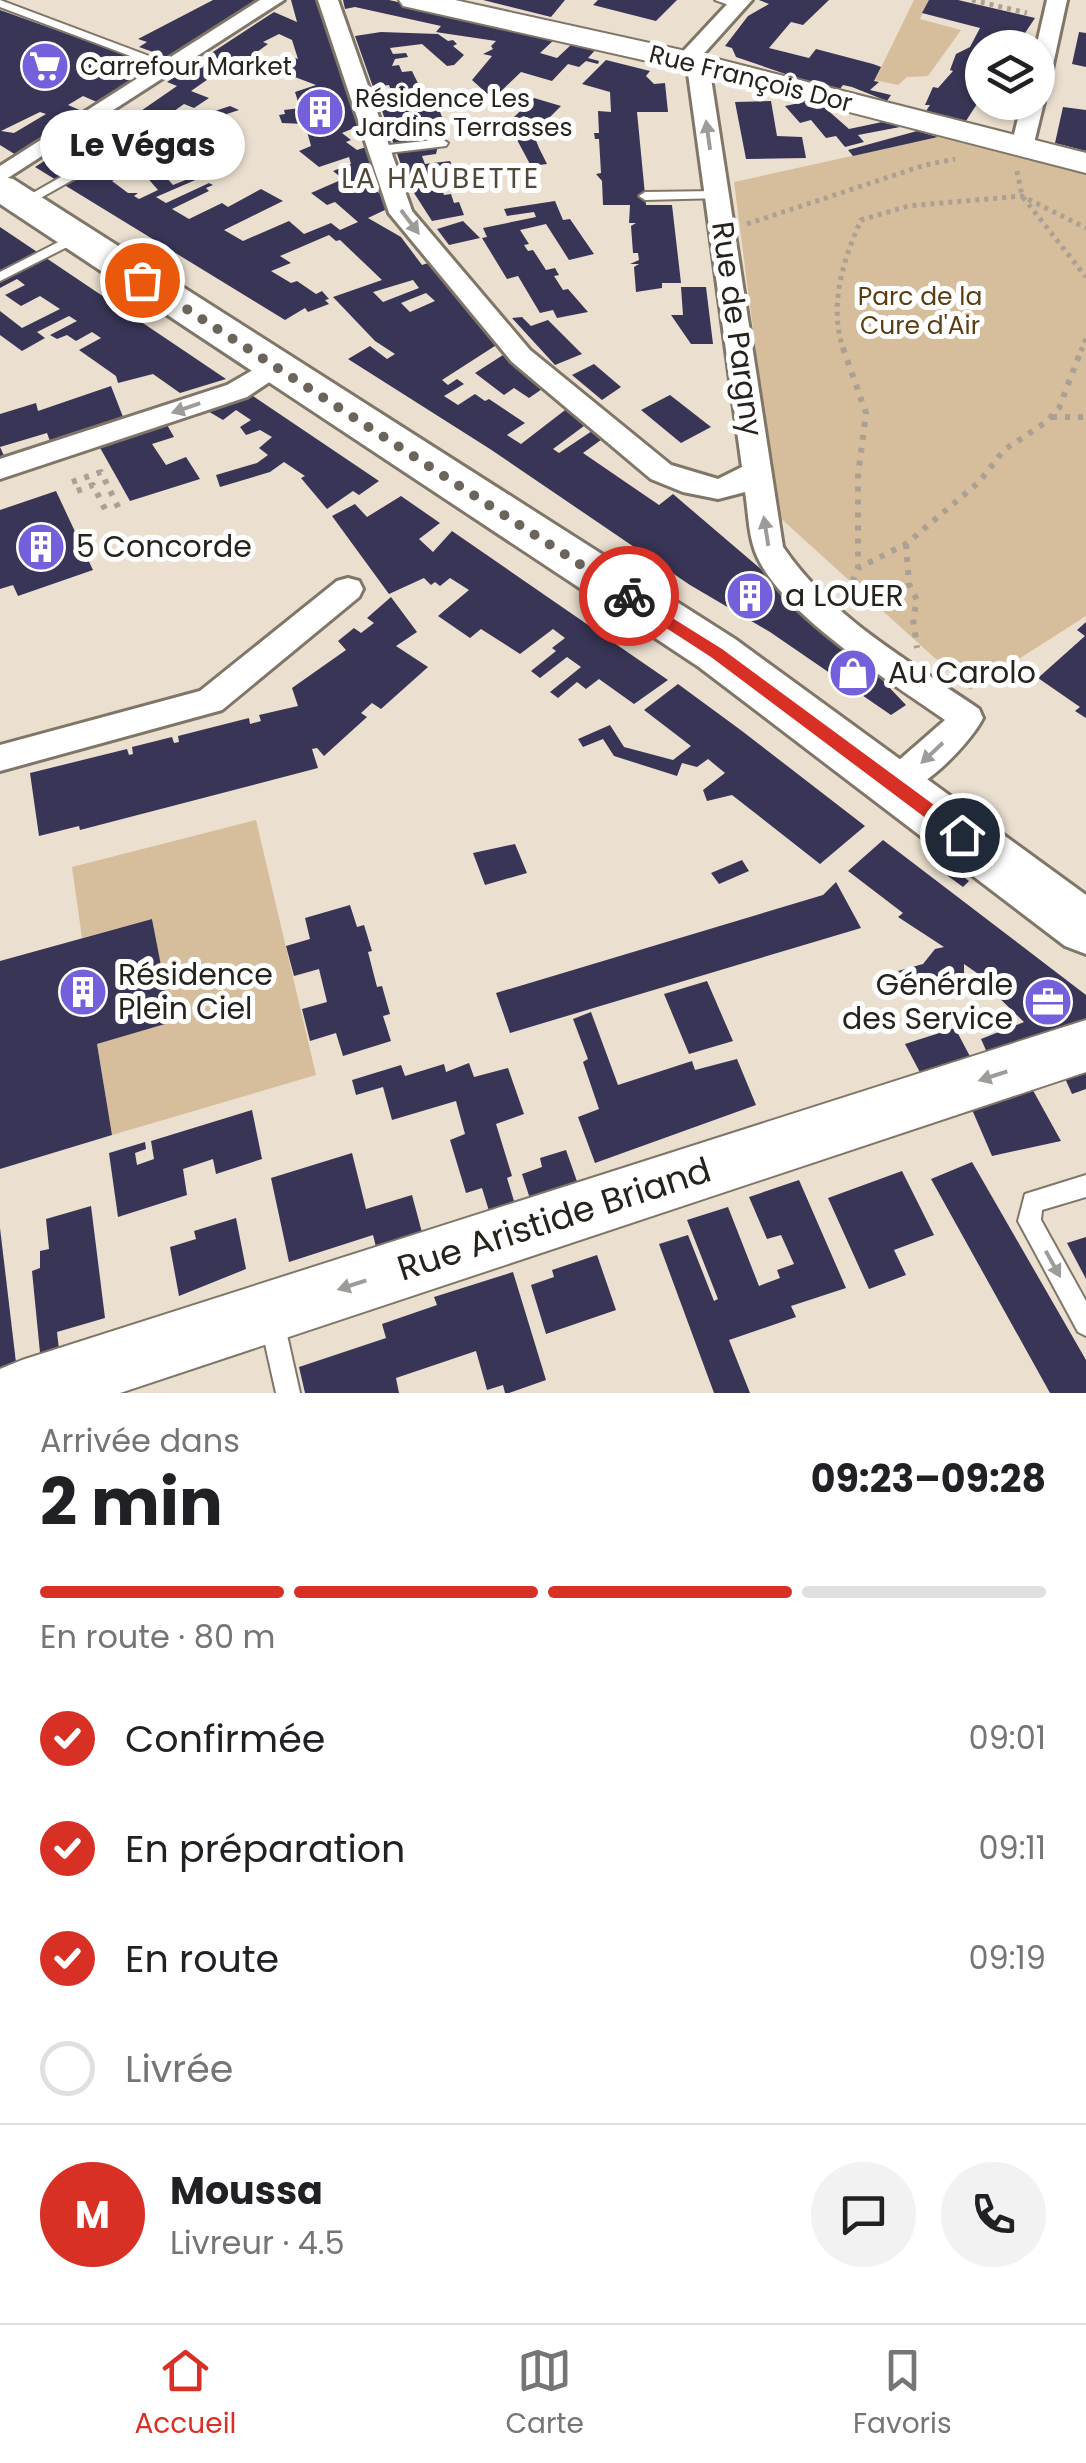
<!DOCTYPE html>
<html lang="fr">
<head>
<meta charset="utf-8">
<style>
  body { margin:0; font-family:Poppins,sans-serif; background:#f2f2f2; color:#202124; height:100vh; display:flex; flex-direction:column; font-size:38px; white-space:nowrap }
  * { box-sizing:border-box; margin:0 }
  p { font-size:32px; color:#757577 }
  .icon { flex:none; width:55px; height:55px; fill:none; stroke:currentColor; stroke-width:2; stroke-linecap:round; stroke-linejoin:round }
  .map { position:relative; height:1393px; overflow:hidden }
  .side { display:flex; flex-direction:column; background:#fff; flex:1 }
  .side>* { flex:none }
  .fabs { position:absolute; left:965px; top:30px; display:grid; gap:20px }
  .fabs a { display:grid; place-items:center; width:90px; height:90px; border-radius:50%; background:#fff; box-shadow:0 2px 8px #0004; font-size:50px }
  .pin { position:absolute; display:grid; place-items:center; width:85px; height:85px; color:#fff; margin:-42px; border:5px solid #fff; border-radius:50%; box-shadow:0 2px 10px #0007 }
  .courier { position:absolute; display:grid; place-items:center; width:100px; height:100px; margin:-50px; border:8px solid #d93025; border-radius:50%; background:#fff; color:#222; box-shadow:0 2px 12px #0007 }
  .bubble { position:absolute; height:70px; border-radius:35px; background:#fff; box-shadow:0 2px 8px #0004; font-size:32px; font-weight:700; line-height:70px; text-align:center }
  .summary em { font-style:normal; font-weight:700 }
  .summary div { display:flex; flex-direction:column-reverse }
  .summary { display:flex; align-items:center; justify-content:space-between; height:170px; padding:0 40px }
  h1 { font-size:65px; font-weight:700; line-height:75px }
  .bar { display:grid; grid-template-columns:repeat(4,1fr); gap:15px 10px; align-content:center; height:120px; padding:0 40px }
  .bar i { height:12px; border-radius:8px; background:#e0e0e0 }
  .bar .selected { background:#d93025 }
  .bar p { grid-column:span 4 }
  .line { display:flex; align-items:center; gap:25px; padding:0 40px; border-top:2px solid #e0e0e0 }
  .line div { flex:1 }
  .round { display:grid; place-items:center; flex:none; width:105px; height:105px; border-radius:52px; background:#f2f2f2 }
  ol { padding:0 40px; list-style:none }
  li { display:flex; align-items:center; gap:30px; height:110px }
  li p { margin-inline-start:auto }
  li .icon { padding:10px; border-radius:50%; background:#d93025; color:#fff; stroke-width:4 }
  li:last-child { color:#757577 }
  li i { width:55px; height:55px; border:5px solid #e0e0e0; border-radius:50% }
  .tab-bar { display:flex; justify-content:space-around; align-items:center; height:140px; border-top:2px solid #e0e0e0; background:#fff; font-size:28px; color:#757577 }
  .tab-bar a { display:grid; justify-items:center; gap:5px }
  .tab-bar .selected { color:#d93025 }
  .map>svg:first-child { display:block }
</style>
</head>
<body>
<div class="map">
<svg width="1086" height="1393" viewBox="0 0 1086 1393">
  <rect width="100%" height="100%" fill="#ebe0d0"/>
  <g fill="#d6bd9b">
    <polygon points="914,0 929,0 920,19 961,30 928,76 907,77 898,85 875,80"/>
    <polygon points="938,137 1086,173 1086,616 970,690 777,515 734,182"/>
    <polygon points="256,820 316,1075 112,1135 97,1044 172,1022 152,919 82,938 72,867"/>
  </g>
  <g fill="#383556" fill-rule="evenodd">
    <polygon points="213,0 258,0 170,58 139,47 147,42 138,39"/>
    <path d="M291,0H317L359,126L342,133L351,140L346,142L357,150L366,147L378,183L372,186L382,196L387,209L368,218L401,237L422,265L431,262L498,344L442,380L448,385L457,379L464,384L444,396L458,405L475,394L485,401L489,399L525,423L507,435L521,444L569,407L588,423L553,449L559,453L595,429L605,437L583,453L659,505L673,494L846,642L906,705L891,715L770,632L690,585L490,449L348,359L370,346L387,359L395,354L375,341L333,297L382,280L340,240L336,241L329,235L280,256L291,263L271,271L291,283L297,281L316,294L322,291L329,299L325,300L329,304L308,312L305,308L285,320L35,167L77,140L136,123L130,120L137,116L135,115L177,86L167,82L274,12L297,22ZM279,34L292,40L298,59L289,56L271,68L316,85L295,92L300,108L284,110L285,114L279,115L282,123L305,124L311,146L299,151L319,167L349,157L351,164L333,171L343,179L311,193L327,205L335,202L358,222L340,230L331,223L304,234L289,221L243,241L224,230L283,201L261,189L228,207L222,203L189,219L172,209L209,191L206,188L213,185L209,183L166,203L156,197L200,178L198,175L173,185L157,167L144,174L158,190L139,199L134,196L138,193H128L112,181L122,176L117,173L144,164L112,145L124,141L129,146L137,144L132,138L137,137L141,142L152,139L141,127L150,121L175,131L239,110L230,106L182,122L167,116L184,104L194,108L209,98L191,91L240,57L246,60L268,44L263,42ZM413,280L419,288L383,302L373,292ZM426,293L435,301L410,312L401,303Z"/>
    <polygon points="343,0 389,0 517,28 556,38 540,53 557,58 573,43 597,48 588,58 599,61 598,64 586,61 579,67 568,64 552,81 521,72 493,99 472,80 492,56 483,54 493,49 491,46 496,41 442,33 436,32 441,26 355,7 345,9"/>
    <polygon points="483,0 565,0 551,17"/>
    <polygon points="598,0 677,0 656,21 593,5"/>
    <polygon points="759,0 829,0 803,25 791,22 769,48 809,58 816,49 873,64 881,67 874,81 879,82 870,90 891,95 887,101 852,87 843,85 840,89 803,80 736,57 732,48 725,46 748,16 769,4"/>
    <polygon points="929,0 958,0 1035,18 1015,48 982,48 982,96 966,121 926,111 930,105 925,105 933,87 938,88 953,71 950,70 956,54 970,47 980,28 922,13"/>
    <path d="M0,10L129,56L154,68L147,73L122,60L98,74L104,77L116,70L138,78L99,103L83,96L68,105L84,112L16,155L0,145ZM40,112L46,114L14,133L1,131Z"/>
    <polygon points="381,32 438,34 448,41 453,40 457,44 453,46 464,55 454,65 447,66 422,44 390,48 393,54 406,53 408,57 395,59 392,66 399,65 402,72 412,71 427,102 436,101 445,125 434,126 443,145 438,146 436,154 422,156 425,164 450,161 453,167 435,170 444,195 451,194 454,203 459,202 464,215 432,221 407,182 381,108 396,106 389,85 373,87 355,36"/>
    <polygon points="1079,32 1086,33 1086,67 1072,64"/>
    <polygon points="606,60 650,71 646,76 654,84 665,83 668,112 637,112 646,205 672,205 681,283 662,283 662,288 636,292 634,267 639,264 630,264 639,260 638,253 633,253 631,226 636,223 629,223 630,205 603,205 602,181 596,174 601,173 599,139 595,139 594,133 599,133 598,111 611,112 610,92 582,84"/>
    <polygon points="534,98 561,106 540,127 528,123 532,119 523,116 519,121 514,117"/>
    <polygon points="771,101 777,136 802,137 806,158 746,159 735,102"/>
    <polygon points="804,102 824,107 849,129 882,122 900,127 858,135 864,142 845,147 836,136 826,138 811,120 800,123 785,106"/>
    <polygon points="1063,107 1086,110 1086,151 1055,143"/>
    <polygon points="917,131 938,137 853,156 848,150"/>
    <polygon points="533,133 539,148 547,164 531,166 515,136"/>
    <polygon points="555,201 563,220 570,219 594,254 569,260 546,224 520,230 529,244 524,245 528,251 533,250 546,270 555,268 559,275 554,276 563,290 568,289 588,312 557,318 553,310 540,313 518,276 507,279 482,238 487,237 483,228 536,217 534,212 507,216 504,209"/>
    <polygon points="463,221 480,238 449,245 437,229"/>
    <polygon points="0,227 183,350 226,379 180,393 153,374 118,383 116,376 79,350 101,338 92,332 76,341 67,335 57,339 50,335 77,321 69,316 37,332 45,338 22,351 0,335 0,311 22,328 60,309 40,296 21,306 5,295 25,285 17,279 0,288"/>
    <polygon points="681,287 706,287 713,344 691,344 671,315 683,315"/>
    <polygon points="522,317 531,326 548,320 582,354 555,365 512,318"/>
    <polygon points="503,355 526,373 545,387 529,398 514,388 504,395 475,373"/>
    <polygon points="594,364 621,387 602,400 572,375"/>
    <polygon points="111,386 125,422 51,444 47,433 0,447 5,458 0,459 0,414 36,403 38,411"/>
    <polygon points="247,392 379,481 359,495 353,491 327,509 301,478 305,476 284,462 270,472 220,487 216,475 257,463 268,455 259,448 272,437 260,430 246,435 240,427 251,420 236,410 223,420 206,410"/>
    <polygon points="670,395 711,427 681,443 641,410"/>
    <polygon points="166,423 174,437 152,444 166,465 186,457 200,479 130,501 99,446"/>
    <polygon points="56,491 93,570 18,596 13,585 0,589 0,510"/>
    <polygon points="401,496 440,523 419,539 433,552 452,531 668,680 634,704 599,679 586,689 577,682 558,698 550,692 581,667 567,657 540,678 531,671 556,651 552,648 565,638 553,629 520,654 481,629 470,638 438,616 469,590 450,578 440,586 435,582 431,585 424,578 389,594 332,516 355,504 367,517"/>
    <polygon points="391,597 417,632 396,646 428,667 381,709 372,703 361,713 367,717 324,756 317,748 312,749 318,768 80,830 79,826 39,836 30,773 127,749 129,755 133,754 132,747 172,737 174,743 179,742 178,736 249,718 250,724 261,721 259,715 298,706 292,688 346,650 338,641 354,628 361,633 374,623 367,618"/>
    <polygon points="1086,622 1086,718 1075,711 1080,707 1038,678 1085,636 1077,630"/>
    <polygon points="678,684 742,731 865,826 820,864 732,795 707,801 703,790 725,773 708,759 697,767 682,763 677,776 614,756 603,739 583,747 578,739 610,725 624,747 673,760 691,746 644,710"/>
    <polygon points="883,840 1086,995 1086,1025 989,1057 981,1039 1024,1022 990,989 994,985 964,964 964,973 953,985 927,993 898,971 923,964 935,949 944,947 898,917 903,913 848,871"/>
    <polygon points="515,844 527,873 485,885 473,853"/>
    <polygon points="742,860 749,871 719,884 711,873"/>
    <polygon points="943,861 969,881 963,887 937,868"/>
    <polygon points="836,882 861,928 510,1033 496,993 823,895"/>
    <polygon points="350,905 357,927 364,925 372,951 368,952 377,987 382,986 390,1014 383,1016 391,1041 343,1056 336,1033 310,1041 302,1009 327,1002 319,969 294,976 286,946 310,939 305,918"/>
    <polygon points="152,919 172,1022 97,1044 112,1135 0,1169 0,961"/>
    <polygon points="707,981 733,1041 689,1054 664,994"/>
    <polygon points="591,1012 618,1085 692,1061 695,1070 737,1059 756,1105 595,1163 578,1117 599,1109 583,1062 588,1059 573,1019"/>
    <polygon points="955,1028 973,1062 923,1078 905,1044"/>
    <polygon points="469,1063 474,1077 508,1068 524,1114 496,1124 512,1176 507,1178 514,1201 489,1211 482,1188 466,1193 450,1140 465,1134 456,1101 392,1120 383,1087 356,1095 352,1080 401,1065 405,1076 444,1064 446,1072"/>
    <polygon points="1086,1067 1086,1089 1072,1094 1063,1074"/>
    <polygon points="1030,1085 1061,1141 992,1156 970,1105"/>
    <polygon points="252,1110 262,1159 216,1174 213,1159 183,1169 187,1195 118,1217 109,1153 145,1142 146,1149 135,1153 137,1165 154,1159 151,1141"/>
    <polygon points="566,1150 580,1190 532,1205 522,1174 542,1167 540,1158"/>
    <polygon points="352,1153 366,1209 412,1195 424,1240 378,1255 373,1235 289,1262 271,1178"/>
    <polygon points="972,1162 1086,1360 1086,1393 1050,1393 931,1179"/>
    <polygon points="902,1171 934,1235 894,1250 906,1275 869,1289 828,1198"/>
    <polygon points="799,1180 846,1288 791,1306 796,1317 729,1340 750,1393 714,1393 659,1244 688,1235 714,1301 718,1299 687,1220 728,1207 759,1286 780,1278 777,1270 794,1264 781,1235 767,1239 749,1197"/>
    <polygon points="91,1206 105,1318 57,1332 60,1358 41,1363 32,1271 40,1268 40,1251 49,1249 46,1219"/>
    <polygon points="236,1218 246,1269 179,1296 170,1247 196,1239 194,1231"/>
    <polygon points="0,1228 17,1371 0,1377"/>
    <polygon points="1086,1237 1086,1279 1067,1243"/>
    <polygon points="597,1255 616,1310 546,1334 531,1285 554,1277 552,1270"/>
    <polygon points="513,1272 546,1380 509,1393 505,1393 503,1385 487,1390 476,1351 396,1378 399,1393 305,1393 299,1367 386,1338 382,1324 437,1305 434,1297"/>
  </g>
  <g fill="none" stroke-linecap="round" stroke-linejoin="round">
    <g stroke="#807668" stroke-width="4">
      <g id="lane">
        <polygon points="0,0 173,65 175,67 165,69 0,7"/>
        <polygon points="715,0 732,0 743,5 737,8"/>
        <polygon points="190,138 223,167 223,173 215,173 188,147 153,158 101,164 28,205 18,205 17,202 94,158 151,150"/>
        <polygon points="442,139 448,143 446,146 380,154 374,150 380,146"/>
        <polygon points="717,191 723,195 722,198 645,200 639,196 645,192"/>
        <polygon points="76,233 81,234 81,240 0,281 0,272"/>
        <polygon points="1086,1175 1086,1197 1042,1210 1041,1220 1086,1301 1086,1336 1078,1332 1018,1221 1025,1194"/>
        <polygon points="271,1305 279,1309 283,1317 300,1393 276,1393 259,1317 263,1309"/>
      </g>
    </g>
    <g stroke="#807668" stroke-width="6">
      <g id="street">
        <polygon points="260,0 284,0 0,183 0,166"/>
        <path d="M318,0H338L412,211L530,350L671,465L718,479L742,467L687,66L675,60L731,0H752L699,59L709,65L783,547C830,617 909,661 979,709L983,718C970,744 912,805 882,795L877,785L882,775L945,720C893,683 769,607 753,545C748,528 748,509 745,492L718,499L683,492L651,479L512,362L389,213Z"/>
        <polygon points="1047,0 1067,0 1049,83 1038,90 1036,48"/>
        <polygon points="1038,96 1044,102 1033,147 1030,152 1014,152 1011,147 1022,102 1038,102"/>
        <polygon points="274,358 283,361 287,367 283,373 247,397 0,479 0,459 227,385"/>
        <polygon points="348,578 359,581 363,589 359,597 222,710 0,771 0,745 200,691 337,581"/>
      </g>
    </g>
    <g stroke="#807668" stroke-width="4">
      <g id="secondary">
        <polygon points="399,0 455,0 686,51 1086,153 1086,173 683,69 403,6"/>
        <polygon points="1086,1020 1086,1072 120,1393 0,1393 0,1369 22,1360"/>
      </g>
    </g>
    <g stroke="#807668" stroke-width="6">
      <polygon id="primary" points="0,176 13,179 735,639 1086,895 1086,954 1065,946 699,667 0,204"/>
    </g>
    <g stroke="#aaa194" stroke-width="5" stroke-dasharray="4 5" stroke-linecap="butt">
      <polyline points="972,0 1027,13"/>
      <polyline points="979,103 1005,109"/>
      <polyline points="1017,171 1022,196 1086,277"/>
      <polyline points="747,224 925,165 955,159"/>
      <path d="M844,351C828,307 843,260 861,220L908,206L1022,196L1086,228"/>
      <polyline points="1081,351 1086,338"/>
    </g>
    <g stroke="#aaa194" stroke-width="6" stroke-dasharray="5 8" stroke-linecap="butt">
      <polyline points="843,348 866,413 858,476 858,568"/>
      <polyline points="1052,417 1086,417"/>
      <polyline points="72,482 101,472 119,509"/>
      <polyline points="77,491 93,485 107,513"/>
      <polyline points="906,544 909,584 917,600 913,619 917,648"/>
      <polyline points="843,590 852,583 858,568 906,544 979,482 1004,450 1046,422 1059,408 1082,348"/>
    </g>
    <use href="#lane" fill="#fff" fill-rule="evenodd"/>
    <use href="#street" fill="#fff" fill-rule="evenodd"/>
    <use href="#secondary" fill="#fff" fill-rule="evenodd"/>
    <use href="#primary" fill="#fff" fill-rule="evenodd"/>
  </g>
  <defs><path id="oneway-solid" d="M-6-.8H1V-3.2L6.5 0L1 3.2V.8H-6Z" transform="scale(2.5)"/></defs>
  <g fill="#9d9c99">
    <use href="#oneway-solid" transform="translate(708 135) rotate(-98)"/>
    <use href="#oneway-solid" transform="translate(410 222) rotate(53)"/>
    <use href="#oneway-solid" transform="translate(186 408) rotate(161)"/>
    <use href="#oneway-solid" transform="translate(766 531) rotate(-99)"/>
    <use href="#oneway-solid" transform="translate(932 753) rotate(137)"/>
    <use href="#oneway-solid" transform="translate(993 1076) rotate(162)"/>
    <use href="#oneway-solid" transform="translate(1053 1264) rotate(61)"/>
    <use href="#oneway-solid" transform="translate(352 1285) rotate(162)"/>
  </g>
  <polygon fill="#d93025" points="629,591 722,649 968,830 968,840 955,840 711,657 623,600 621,596"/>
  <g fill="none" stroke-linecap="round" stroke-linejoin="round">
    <polyline stroke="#6b645b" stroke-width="10" stroke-dasharray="0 18" points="142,280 629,596"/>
  </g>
  <defs>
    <g id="supermarket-disc" transform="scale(2.5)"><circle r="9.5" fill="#7460db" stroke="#fff"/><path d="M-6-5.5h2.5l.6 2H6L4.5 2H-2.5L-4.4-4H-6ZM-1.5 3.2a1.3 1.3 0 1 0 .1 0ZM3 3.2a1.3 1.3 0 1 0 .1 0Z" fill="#fff"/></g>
    <g id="building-disc" transform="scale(2.5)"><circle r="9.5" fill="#7460db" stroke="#fff"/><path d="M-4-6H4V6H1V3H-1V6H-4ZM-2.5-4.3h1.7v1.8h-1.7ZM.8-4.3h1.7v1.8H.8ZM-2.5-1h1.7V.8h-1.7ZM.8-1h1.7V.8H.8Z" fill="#fff"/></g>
    <g id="shop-disc" transform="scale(2.5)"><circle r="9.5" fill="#7460db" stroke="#fff"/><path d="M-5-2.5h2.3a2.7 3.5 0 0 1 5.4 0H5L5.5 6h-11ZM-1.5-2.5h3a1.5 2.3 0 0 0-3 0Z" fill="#fff"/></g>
    <g id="office-disc" transform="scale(2.5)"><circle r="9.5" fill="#7460db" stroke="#fff"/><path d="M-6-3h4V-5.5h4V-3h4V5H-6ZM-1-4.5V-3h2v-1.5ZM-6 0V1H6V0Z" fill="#fff"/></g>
  </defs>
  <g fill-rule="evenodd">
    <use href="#supermarket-disc" x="45" y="66"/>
    <use href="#building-disc" x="320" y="112"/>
    <use href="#building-disc" x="41" y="547"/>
    <use href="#building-disc" x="750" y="596"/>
    <use href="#shop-disc" x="853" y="673"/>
    <use href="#building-disc" x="83" y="992"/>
    <use href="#office-disc" x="1048" y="1002"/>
  </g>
  <g text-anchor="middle" stroke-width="10" stroke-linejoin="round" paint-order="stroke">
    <g font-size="25" fill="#26221c" stroke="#fff" text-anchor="start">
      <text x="80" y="75">Carrefour Market</text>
      <text x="355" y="107">Résidence Les<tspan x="355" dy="29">Jardins Terrasses</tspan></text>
    </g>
    <g font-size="25" fill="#26221c" stroke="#fff">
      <text transform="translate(751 78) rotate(14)" y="9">Rue François Dor</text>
    </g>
    <g font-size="25" fill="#5a3e11" stroke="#fff">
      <text x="920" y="305">Parc de la<tspan x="920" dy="29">Cure d'Air</tspan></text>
    </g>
    <g font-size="28" letter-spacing="2.5" fill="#51473a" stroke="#fff">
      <text x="441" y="188">LA HAUBETTE</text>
    </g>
    <g font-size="30" fill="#26221c" stroke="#fff">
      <text transform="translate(737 329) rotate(82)" y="10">Rue de Pargny</text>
    </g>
    <g font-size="30" fill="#26221c" stroke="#fff" text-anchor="start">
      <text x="76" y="557">5 Concorde</text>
      <text x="785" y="606">a LOUER</text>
      <text x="888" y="683">Au Carolo</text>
      <text x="118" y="985">Résidence<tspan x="118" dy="34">Plein Ciel</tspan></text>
      <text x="1013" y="995" text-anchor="end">Générale<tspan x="1013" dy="34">des Service</tspan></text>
    </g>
    <g font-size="35" fill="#26221c" stroke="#fff">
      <text transform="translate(554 1219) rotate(-18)" y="12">Rue Aristide Briand</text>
    </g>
  </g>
</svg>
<div class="fabs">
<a><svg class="icon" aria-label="layers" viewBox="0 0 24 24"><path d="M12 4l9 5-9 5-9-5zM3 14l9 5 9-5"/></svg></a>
</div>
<div class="pin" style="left:142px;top:280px;background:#ea580c"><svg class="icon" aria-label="bag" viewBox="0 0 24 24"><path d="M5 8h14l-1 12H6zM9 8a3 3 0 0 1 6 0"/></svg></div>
<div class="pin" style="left:962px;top:835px;background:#1f2937"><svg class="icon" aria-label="home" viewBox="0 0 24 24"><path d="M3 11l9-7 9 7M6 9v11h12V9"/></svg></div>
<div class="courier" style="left:629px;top:596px"><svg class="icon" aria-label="bike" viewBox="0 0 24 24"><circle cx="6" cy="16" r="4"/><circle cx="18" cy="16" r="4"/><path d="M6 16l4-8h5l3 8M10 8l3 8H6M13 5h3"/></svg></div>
<div class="bubble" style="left:40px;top:110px;width:205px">Le Végas</div>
</div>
<section class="side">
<div class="summary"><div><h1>2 min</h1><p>Arrivée dans</p></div><em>09:23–09:28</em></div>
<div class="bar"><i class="selected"></i><i class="selected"></i><i class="selected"></i><i></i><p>En route · 80 m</p></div>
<ol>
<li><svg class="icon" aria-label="check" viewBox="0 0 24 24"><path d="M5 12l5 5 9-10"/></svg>Confirmée<p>09:01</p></li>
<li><svg class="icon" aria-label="check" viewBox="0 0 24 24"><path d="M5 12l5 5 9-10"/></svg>En préparation<p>09:11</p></li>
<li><svg class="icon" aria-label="check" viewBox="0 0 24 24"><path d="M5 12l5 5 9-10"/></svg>En route<p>09:19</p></li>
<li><i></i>Livrée</li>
</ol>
<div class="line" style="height:180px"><b class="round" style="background:#d93025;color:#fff">M</b><div><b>Moussa</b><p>Livreur · 4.5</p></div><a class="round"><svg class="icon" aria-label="chat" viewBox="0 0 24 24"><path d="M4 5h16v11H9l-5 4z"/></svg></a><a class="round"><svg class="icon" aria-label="phone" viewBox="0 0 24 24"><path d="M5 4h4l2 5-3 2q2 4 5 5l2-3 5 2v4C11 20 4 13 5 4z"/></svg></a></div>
</section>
<nav class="tab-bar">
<a class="selected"><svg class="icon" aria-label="home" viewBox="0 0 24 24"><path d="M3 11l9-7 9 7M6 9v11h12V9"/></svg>Accueil</a>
<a><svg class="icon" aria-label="map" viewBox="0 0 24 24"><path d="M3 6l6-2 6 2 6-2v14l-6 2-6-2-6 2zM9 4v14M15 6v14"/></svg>Carte</a>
<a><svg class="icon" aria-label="saved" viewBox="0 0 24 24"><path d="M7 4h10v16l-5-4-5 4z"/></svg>Favoris</a>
</nav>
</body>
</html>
